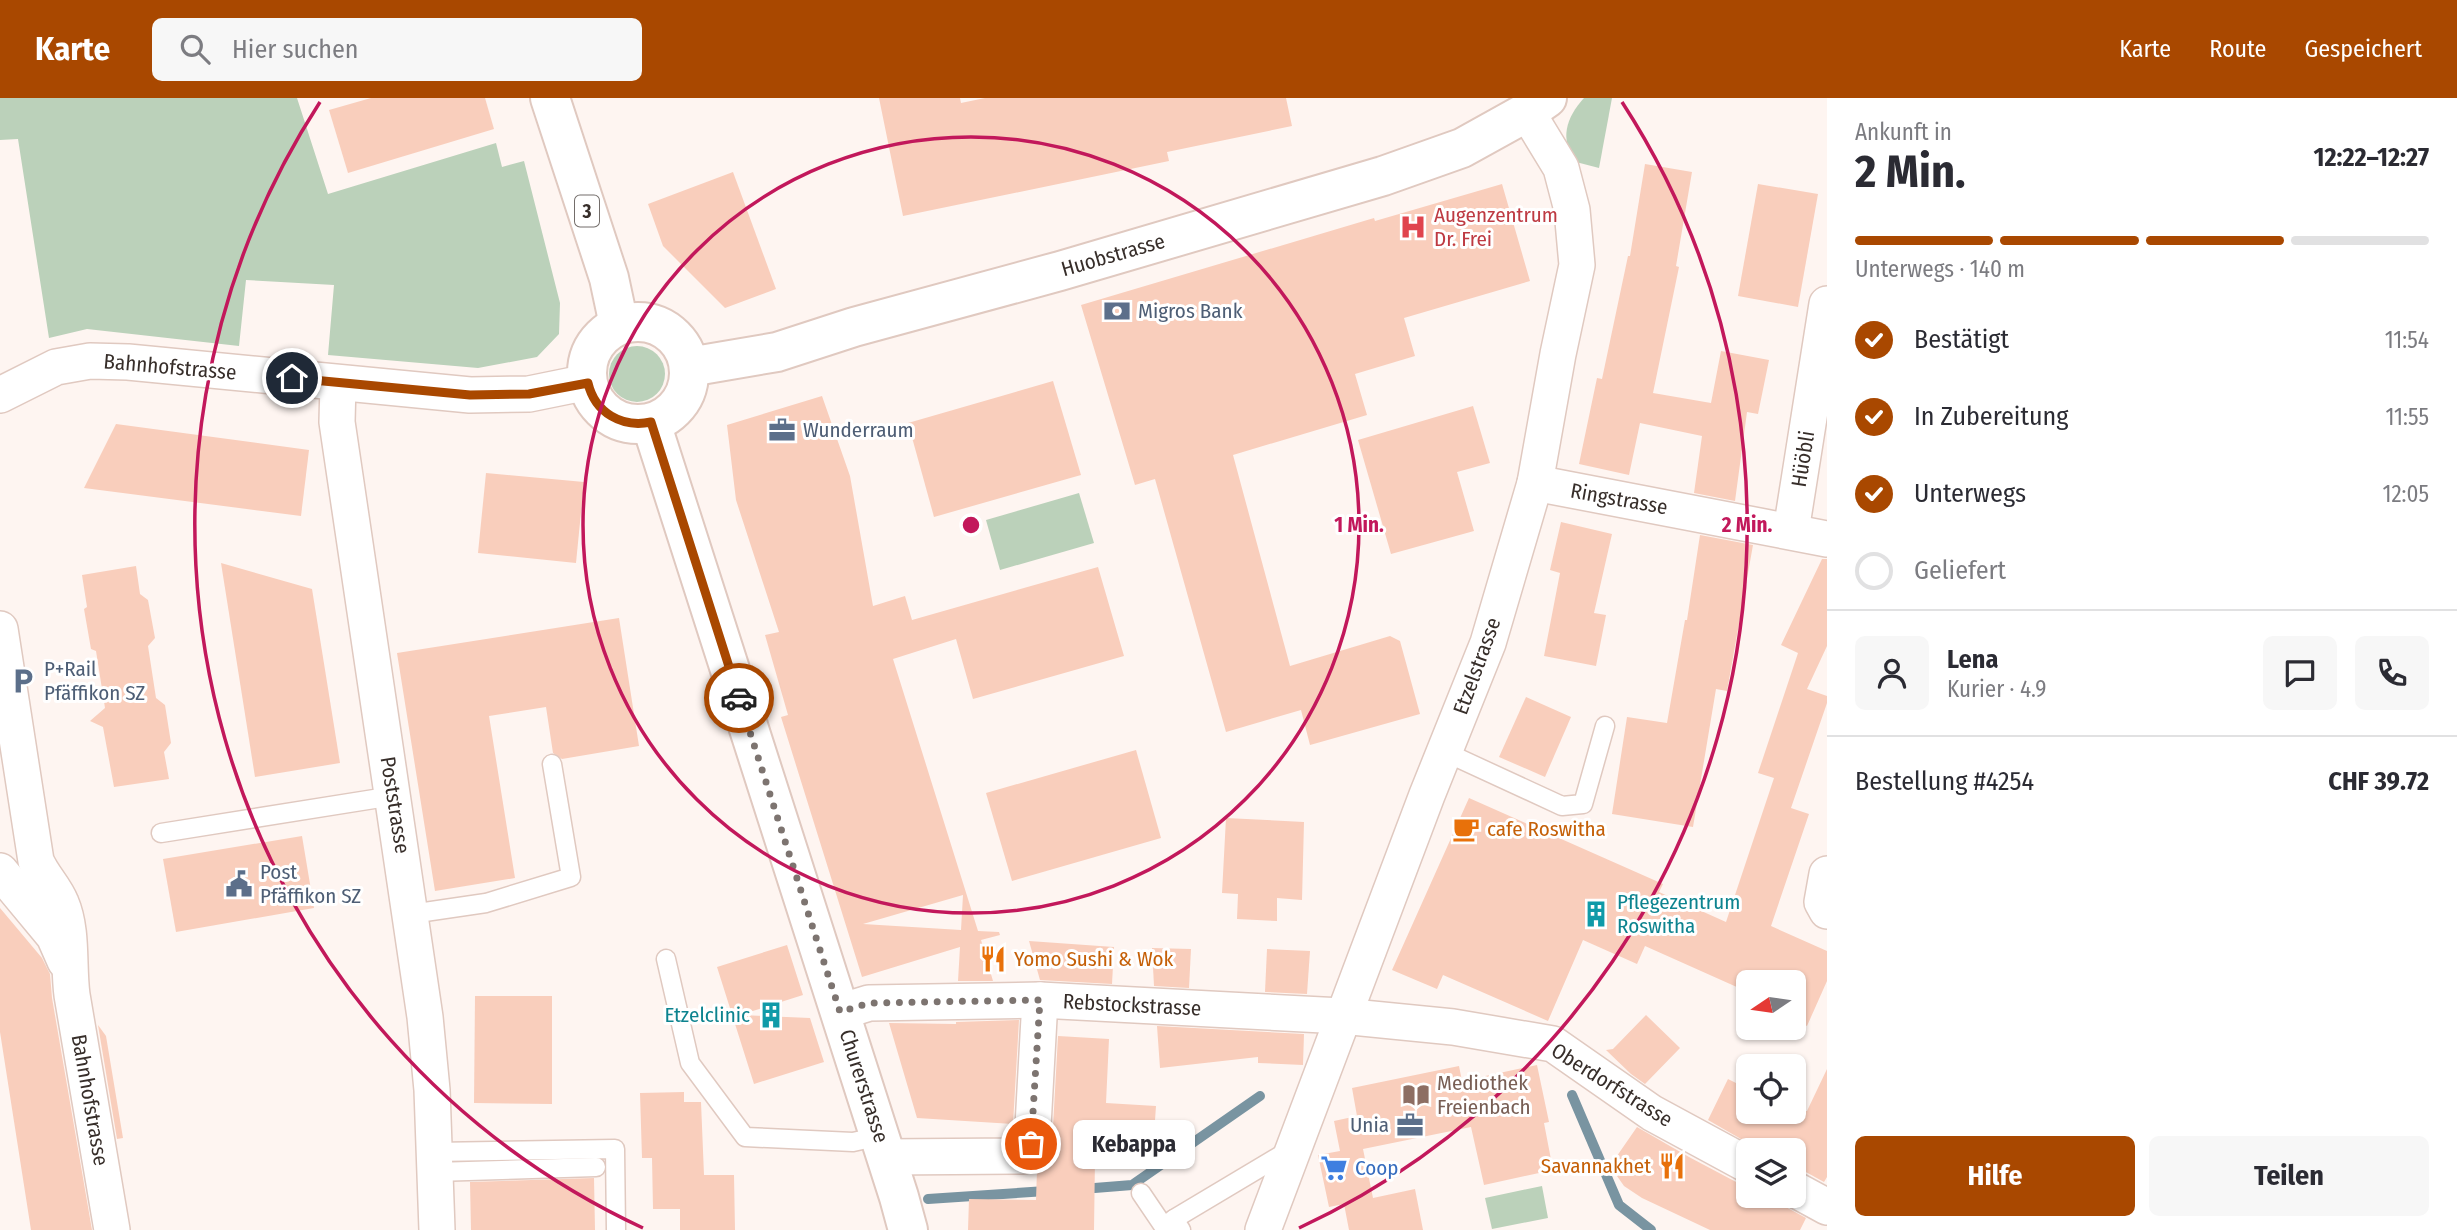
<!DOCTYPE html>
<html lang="de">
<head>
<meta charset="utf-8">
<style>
  body { margin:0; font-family:"Fira Sans Condensed",sans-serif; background:#f7f7f7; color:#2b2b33; height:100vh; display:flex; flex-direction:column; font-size:26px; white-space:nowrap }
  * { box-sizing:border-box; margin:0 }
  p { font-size:23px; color:#7c7c81 }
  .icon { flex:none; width:38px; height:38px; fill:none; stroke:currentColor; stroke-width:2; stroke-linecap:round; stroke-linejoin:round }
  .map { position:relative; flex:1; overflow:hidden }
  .drawer { display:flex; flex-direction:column; background:#fff; width:630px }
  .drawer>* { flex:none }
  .needle { width:46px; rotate:257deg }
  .fabs { position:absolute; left:1736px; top:872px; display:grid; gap:14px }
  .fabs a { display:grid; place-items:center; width:70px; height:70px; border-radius:10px; background:#fff; box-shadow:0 2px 5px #0004; font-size:35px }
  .pin { position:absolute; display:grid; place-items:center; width:60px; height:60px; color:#fff; margin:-30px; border:4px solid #fff; border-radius:50%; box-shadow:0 2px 7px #0007 }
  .courier { position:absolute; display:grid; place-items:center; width:70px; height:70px; margin:-35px; border:5px solid #a94800; border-radius:50%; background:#fff; color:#222; box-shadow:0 2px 9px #0007 }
  .bubble { position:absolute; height:49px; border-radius:10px; background:#fff; box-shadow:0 2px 5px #0004; font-size:23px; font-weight:700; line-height:49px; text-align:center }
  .head em { font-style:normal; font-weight:700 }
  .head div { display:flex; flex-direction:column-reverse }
  .head { display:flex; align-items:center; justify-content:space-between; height:119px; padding:0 28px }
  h1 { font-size:46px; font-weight:700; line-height:52px }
  .bar { display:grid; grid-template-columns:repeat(4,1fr); gap:10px 7px; align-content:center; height:84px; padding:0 28px }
  .bar i { height:9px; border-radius:5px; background:#e1e1e2 }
  .bar .current { background:#a94800 }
  .bar p { grid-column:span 4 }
  .line { display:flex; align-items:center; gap:18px; padding:0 28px; border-top:2px solid #e1e1e2 }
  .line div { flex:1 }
  .round { display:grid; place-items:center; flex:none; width:74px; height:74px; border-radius:10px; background:#f7f7f7 }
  ol { padding:0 28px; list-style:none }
  li { display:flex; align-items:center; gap:21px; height:77px }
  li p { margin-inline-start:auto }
  li .icon { padding:7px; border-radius:50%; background:#a94800; color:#fff; stroke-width:4 }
  li:last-child { color:#7c7c81 }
  li i { width:38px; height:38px; border:4px solid #e1e1e2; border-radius:50% }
  .action { display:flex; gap:14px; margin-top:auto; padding:14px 28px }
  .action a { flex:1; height:80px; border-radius:10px; background:#a94800; color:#fff; font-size:28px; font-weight:700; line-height:80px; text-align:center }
  .action a+a { background:#f7f7f7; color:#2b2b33 }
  header { display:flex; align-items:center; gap:42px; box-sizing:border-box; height:98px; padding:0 35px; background:#a94800; color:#fff }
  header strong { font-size:33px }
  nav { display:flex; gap:38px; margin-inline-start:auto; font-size:24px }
  .search { width:490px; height:63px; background:#f7f7f7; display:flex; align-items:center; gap:18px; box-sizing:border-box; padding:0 24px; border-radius:10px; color:#7c7c81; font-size:26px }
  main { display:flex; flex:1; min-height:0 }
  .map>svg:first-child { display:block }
</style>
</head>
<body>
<header>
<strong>Karte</strong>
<div class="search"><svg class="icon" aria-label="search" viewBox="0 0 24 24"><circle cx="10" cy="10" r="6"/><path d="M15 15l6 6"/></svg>Hier suchen</div>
<nav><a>Karte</a><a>Route</a><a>Gespeichert</a></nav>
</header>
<main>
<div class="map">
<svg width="1827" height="1132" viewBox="0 0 1827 1132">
  <rect width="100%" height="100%" fill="#fef5f1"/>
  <g fill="#bbd1ba">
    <polygon points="0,0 297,0 328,96 496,45 502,69 524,63 560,205 559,236 537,259 478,270 328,257 334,187 246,182 239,248 87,231 49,240 18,41 0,42"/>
    <path d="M1584,0H1612L1599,70L1576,64C1559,41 1566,20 1584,0Z"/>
    <circle cx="637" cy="276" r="28"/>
    <polygon points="1079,395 1094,445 1000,472 986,422"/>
    <polygon points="1542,1088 1548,1120 1492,1131 1485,1100"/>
  </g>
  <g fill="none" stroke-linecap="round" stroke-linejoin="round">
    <g stroke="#7994a1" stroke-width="10">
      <polyline points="1572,997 1619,1107 1651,1132"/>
      <polyline points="1082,1091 1132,1087 1260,998"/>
      <polyline points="928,1101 1046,1093"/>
    </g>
  </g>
  <g fill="#f9cebc" fill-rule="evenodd">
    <polygon points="371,0 485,0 494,31 348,75 329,12"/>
    <polygon points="879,0 960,0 961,5 985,0 1286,0 1292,28 1167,54 1169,63 903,118"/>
    <polygon points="1645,66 1692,74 1676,168 1679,169 1653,295 1711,305 1721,253 1769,262 1758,316 1747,314 1735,403 1694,395 1702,338 1640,325 1629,377 1579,366 1597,280 1602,281 1628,158 1630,158"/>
    <polygon points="733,74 776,191 725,210 663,148 648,106"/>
    <polygon points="1502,86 1530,183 1404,220 1415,258 1355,276 1367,317 1233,357 1290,568 1390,538 1400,543 1420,616 1310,647 1301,612 1226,634 1155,381 1135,387 1081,207 1374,120 1375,123"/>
    <polygon points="1758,86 1818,96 1798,209 1738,198"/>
    <polygon points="1053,283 1081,377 934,419 908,325"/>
    <path d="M822,298L850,378L873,508L905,498L912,522L1098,469L1124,558L973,601L956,541L893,561L978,833L999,834L1000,837L981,842L993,883H958L960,849L862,879L781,619L788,617L765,537L779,534L736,402L727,327ZM963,797L961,832L863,826Z"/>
    <polygon points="1473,308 1490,365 1457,374 1474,433 1391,456 1358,342"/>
    <polygon points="116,326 309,352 301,418 84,390"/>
    <polygon points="486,375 584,384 576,465 478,455"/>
    <polygon points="1561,424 1612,436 1594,515 1606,517 1596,568 1544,558 1560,475 1550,472"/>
    <polygon points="1700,437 1753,447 1727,593 1716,591 1693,729 1612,716 1627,619 1667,625 1685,522 1687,522"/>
    <polygon points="1822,461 1827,461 1827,548 1807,591 1827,598 1827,605 1791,710 1809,716 1771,828 1827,853 1827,883 1807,928 1794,922 1794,884 1748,884 1748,902 1736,897 1739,890 1645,848 1637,866 1583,842 1548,923 1443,877 1437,891 1392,872 1469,700 1663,786 1659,794 1726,824 1774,680 1758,675 1798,555 1781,547"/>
    <polygon points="221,465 312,491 340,665 255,679"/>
    <polygon points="136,468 140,496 148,502 155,540 148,548 156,600 165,607 171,645 164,654 169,681 114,689 103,629 90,623 105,610 96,553 91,551 84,511 87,509 82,477"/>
    <polygon points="619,520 639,648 562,661 553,655 546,609 489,618 515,780 435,793 397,555"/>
    <polygon points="1526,599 1571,619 1545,679 1499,659"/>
    <polygon points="1136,652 1161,740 1012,783 986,695"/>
    <polygon points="1226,720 1304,724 1302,802 1277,800 1277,823 1237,821 1238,796 1222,795"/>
    <polygon points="302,738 314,810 176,834 163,761"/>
    <polygon points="0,810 42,860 50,876 52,900 92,1132 31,1132 0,934"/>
    <polygon points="1029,843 1114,849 1112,886 1040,882"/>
    <polygon points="787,847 803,897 740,917 810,920 824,964 754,986 717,869"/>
    <polygon points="1152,850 1191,851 1189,890 1154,888"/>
    <polygon points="1267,851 1310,853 1307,896 1265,894"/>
    <polygon points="475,898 552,898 552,1006 474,1005"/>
    <polygon points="1646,917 1680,950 1645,986 1631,976 1606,952 1613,951"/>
    <polygon points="1019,922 1013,1026 917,1020 889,925 956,926 956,924"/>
    <polygon points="98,927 106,938 123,1040 117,1041"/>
    <polygon points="1157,928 1304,936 1303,967 1258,965 1258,959 1160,970"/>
    <polygon points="1058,938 1109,941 1106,1005 1156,1008 1153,1051 1136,1062 1095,1060 1094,1132 968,1132 969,1101 1036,1102 1037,1072 1048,1058 1052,1047"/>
    <polygon points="1537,967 1549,1024 1544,1025 1553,1072 1484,1087 1471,1029 1363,1051 1373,1100 1415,1091 1423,1132 1349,1132 1344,1106 1329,1109 1318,1057 1340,1053 1334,1023 1357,1018 1352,990 1459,968 1462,983"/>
    <polygon points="1827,971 1827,1079 1824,1084 1804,1073 1794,1071 1794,1052 1760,1052 1708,1022 1728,981 1748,991 1748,1013 1807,1013"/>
    <polygon points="684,994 684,1004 701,1004 704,1077 734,1077 735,1132 680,1132 680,1111 653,1111 652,1060 642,1060 640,995"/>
    <polygon points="1637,1029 1689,1059 1738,1085 1748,1087 1748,1097 1775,1097 1784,1108 1806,1120 1800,1132 1710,1132 1642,1100 1624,1088 1610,1068"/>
    <polygon points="594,1080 595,1132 471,1132 470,1084"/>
  </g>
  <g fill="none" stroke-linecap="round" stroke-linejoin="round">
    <g stroke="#e0c9c0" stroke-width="21">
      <g id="service">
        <polyline points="1445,654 1562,708 1583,706 1605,628"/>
        <polyline points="161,735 393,698"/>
        <polyline points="411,816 486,805 571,779 552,666"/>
        <polyline points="666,861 690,965 745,1039 853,1044 880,1038"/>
        <polyline points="434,1054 615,1051 616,1132"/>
        <polyline points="435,1074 596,1069"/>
        <polyline points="1141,1095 1164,1129 1174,1121 1181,1132"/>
        <polyline points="1174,1121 1288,1053"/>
      </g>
    </g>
    <g stroke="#e0c9c0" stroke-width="38">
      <g id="minor">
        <polyline points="338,285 337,324 425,919 432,992 437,1132"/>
        <polyline points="0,297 56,269 90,263 128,264 470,297 529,296 588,284"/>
        <polyline points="1535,385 1827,441"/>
        <polyline points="1791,433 1827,206"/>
        <path d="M0,531L36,763C43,779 55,790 61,805C73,833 68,867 72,897L112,1132"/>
        <polyline points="0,773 54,838 65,863"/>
        <polyline points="1827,776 1822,804 1827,813"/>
        <polyline points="840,914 869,905 1040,902 1342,918 1453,929 1553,946 1652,1015 1748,1067"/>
        <polyline points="886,1059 1023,1058 1032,1046 1040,902"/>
        <polyline points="1794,1091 1827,1109"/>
        <polyline points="1263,1132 1427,697 1488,545 1535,385 1558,256 1577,167 1572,112 1561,70 1527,14"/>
      </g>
    </g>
    <g stroke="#e0c9c0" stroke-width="42">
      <polyline id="tertiary" points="689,269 777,254 854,229 1060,173 1383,78 1462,50 1527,14 1547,0"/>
    </g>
    <g stroke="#e0c9c0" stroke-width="42">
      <g id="primary">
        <polyline points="550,0 609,180 619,227"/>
        <circle cx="638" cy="275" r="51"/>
        <polyline points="651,325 899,1099 908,1132"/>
      </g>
    </g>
    <use href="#service" stroke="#fff" stroke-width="18"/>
    <use href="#minor" stroke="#fff" stroke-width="35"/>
    <use href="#tertiary" stroke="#fff" stroke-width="38"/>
    <use href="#primary" stroke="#fff" stroke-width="38"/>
  </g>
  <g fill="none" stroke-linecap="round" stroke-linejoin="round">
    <polyline stroke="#7d7470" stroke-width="7" stroke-dasharray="0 12.6" points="739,600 840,914 869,905 1040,902 1031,1046"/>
    <path stroke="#a94800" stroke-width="9" d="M292,280L470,297L529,296L588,285C595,315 622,330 651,324L739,600"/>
  </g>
  <g fill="none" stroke="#c2185b" stroke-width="3.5">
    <circle cx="971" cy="427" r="388"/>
    <path d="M643 1130A776 776 0 0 1 320 4M1622 4A776 776 0 0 1 1299 1130"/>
  </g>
  <defs>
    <g id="hospital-bare" transform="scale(2.1)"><path d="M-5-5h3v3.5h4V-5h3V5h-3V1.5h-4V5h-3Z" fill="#e0444e" stroke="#fff" stroke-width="2.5" paint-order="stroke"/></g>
    <g id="bank-bare" transform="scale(2.1)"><path d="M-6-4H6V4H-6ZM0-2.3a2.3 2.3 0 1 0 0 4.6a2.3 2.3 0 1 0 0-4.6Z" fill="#5c6f8a" stroke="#fff" stroke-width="2.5" paint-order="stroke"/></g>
    <g id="office-bare" transform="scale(2.1)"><path d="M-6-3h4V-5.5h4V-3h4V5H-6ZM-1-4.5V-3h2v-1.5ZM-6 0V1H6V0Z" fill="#5c6f8a" stroke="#fff" stroke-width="2.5" paint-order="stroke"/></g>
    <g id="parking-bare" transform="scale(2.1)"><path d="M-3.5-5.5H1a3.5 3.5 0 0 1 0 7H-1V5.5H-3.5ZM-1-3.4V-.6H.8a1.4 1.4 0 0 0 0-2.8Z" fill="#5c6f8a" stroke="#fff" stroke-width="2.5" paint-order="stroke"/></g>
    <g id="cafe-bare" transform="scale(2.1)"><path d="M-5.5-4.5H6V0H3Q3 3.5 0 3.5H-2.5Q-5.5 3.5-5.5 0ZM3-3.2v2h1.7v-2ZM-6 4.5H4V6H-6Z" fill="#e8710a" stroke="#fff" stroke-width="2.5" paint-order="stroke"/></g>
    <g id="civic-bare" transform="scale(2.1)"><path d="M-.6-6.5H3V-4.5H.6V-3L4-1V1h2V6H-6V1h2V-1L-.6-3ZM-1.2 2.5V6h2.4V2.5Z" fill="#5c6f8a" stroke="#fff" stroke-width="2.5" paint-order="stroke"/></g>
    <g id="building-bare" transform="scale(2.1)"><path d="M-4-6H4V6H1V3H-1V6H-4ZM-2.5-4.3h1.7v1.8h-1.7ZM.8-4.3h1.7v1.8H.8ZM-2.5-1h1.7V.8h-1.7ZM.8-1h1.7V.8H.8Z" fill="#0f9aa8" stroke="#fff" stroke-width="2.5" paint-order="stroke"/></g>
    <g id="restaurant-bare" transform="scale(2.1)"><path d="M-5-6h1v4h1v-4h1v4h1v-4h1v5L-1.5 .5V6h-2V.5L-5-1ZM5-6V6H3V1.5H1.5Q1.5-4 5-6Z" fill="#e8710a" stroke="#fff" stroke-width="2.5" paint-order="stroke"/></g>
    <g id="library-bare" transform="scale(2.1)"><path d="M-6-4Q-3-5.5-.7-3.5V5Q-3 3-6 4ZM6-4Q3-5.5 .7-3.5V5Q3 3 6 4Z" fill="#8d6e63" stroke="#fff" stroke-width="2.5" paint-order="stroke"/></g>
    <g id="supermarket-bare" transform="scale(2.1)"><path d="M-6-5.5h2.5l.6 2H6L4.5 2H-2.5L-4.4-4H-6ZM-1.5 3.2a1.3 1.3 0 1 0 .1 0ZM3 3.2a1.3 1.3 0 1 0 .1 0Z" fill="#3f7fe0" stroke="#fff" stroke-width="2.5" paint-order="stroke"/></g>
  </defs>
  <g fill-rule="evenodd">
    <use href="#hospital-bare" x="1413" y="129"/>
    <use href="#bank-bare" x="1117" y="213"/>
    <use href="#office-bare" x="782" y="332"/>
    <use href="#parking-bare" x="23" y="583"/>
    <use href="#cafe-bare" x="1466" y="731"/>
    <use href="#civic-bare" x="239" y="786"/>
    <use href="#building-bare" x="1596" y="816"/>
    <use href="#restaurant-bare" x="993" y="861"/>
    <use href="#building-bare" x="771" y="917"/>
    <use href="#library-bare" x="1416" y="997"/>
    <use href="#office-bare" x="1410" y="1027"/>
    <use href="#restaurant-bare" x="1672" y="1068"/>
    <use href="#supermarket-bare" x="1334" y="1070"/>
  </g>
  <g text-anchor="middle" stroke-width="6" stroke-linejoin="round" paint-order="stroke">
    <rect fill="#fff" stroke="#736d6a" stroke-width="2" x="575" y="97.5" width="24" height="31" rx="5"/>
    <g font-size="19" font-weight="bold" fill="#372e2a">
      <text x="587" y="120">3</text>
    </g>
    <g font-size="21" fill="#be3a42" stroke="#fff" text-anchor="start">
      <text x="1434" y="124">Augenzentrum<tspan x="1434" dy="24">Dr. Frei</tspan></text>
    </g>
    <g font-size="21" fill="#372e2a" stroke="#fff">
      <text transform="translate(1113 157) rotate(-16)" y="7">Huobstrasse</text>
      <text transform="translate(170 269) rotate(5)" y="7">Bahnhofstrasse</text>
      <text transform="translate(1803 361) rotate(-81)" y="7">Hüöbli</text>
      <text transform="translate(1619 401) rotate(10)" y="7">Ringstrasse</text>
      <text transform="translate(1477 568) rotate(-70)" y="7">Etzelstrasse</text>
      <text transform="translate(395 707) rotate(81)" y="7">Poststrasse</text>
      <text transform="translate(1132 907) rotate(3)" y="7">Rebstockstrasse</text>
      <text transform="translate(1612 987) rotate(32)" y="7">Oberdorfstrasse</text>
      <text transform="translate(864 988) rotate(72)" y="7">Churerstrasse</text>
      <text transform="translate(90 1002) rotate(80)" y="7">Bahnhofstrasse</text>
    </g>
    <g font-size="21" fill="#4e5e75" stroke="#fff" text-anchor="start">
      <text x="1138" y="220">Migros Bank</text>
      <text x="803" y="339">Wunderraum</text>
      <text x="44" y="578">P+Rail<tspan x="44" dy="24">Pfäffikon SZ</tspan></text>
      <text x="260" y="781">Post<tspan x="260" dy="24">Pfäffikon SZ</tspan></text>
      <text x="1389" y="1034" text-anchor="end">Unia</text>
    </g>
    <g font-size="21" fill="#c56008" stroke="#fff" text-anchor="start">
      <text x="1487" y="738">cafe Roswitha</text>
      <text x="1014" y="868">Yomo Sushi &amp; Wok</text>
      <text x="1651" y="1075" text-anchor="end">Savannakhet</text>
    </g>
    <g font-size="21" fill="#0d838f" stroke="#fff" text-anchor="start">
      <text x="1617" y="811">Pflegezentrum<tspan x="1617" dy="24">Roswitha</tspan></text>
      <text x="750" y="924" text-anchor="end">Etzelclinic</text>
    </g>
    <g font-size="21" fill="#785e54" stroke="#fff" text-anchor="start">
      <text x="1437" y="992">Mediothek<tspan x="1437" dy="24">Freienbach</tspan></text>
    </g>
    <g font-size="21" fill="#366cbe" stroke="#fff" text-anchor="start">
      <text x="1355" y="1077">Coop</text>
    </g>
  </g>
  <circle cx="971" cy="427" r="10" fill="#c2185b" stroke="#fff" stroke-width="3.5"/>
  <g font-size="21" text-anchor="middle" font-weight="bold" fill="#c2185b" stroke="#fff" stroke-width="6" stroke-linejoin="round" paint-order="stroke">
    <text x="1359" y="434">1 Min.</text>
    <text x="1747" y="434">2 Min.</text>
  </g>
</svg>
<div class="fabs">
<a><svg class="needle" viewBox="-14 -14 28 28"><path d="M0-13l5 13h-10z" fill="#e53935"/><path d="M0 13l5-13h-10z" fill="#7c7c81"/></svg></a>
<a><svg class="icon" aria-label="locate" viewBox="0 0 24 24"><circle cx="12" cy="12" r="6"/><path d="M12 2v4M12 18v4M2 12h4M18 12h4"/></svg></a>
<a><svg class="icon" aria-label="layers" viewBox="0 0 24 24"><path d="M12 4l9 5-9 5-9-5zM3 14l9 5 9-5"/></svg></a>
</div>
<div class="pin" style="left:1031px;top:1046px;background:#ea580c"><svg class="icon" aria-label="bag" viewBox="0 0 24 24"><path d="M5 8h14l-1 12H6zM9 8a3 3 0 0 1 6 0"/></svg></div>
<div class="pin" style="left:292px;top:280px;background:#1f2937"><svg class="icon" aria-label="home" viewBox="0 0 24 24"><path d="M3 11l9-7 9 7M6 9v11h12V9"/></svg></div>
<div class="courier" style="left:739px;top:600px"><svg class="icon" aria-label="car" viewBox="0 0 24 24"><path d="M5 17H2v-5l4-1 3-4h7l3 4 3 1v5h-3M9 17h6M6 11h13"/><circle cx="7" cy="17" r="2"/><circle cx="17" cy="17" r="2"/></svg></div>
<div class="bubble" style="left:1073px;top:1022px;width:122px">Kebappa</div>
</div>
<section class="drawer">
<div class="head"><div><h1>2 Min.</h1><p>Ankunft in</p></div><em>12:22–12:27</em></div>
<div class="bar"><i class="current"></i><i class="current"></i><i class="current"></i><i></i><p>Unterwegs · 140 m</p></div>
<ol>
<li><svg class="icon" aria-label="check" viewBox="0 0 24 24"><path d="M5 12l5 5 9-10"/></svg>Bestätigt<p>11:54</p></li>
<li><svg class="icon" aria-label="check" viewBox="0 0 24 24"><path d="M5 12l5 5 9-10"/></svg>In Zubereitung<p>11:55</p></li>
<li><svg class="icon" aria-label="check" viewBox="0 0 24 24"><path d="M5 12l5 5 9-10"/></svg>Unterwegs<p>12:05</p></li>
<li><i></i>Geliefert</li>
</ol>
<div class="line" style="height:126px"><a class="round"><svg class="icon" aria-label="person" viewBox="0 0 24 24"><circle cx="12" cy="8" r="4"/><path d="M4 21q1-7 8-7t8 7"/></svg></a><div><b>Lena</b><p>Kurier · 4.9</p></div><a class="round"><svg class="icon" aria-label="chat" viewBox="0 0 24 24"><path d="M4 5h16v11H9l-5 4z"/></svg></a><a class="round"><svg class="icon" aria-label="phone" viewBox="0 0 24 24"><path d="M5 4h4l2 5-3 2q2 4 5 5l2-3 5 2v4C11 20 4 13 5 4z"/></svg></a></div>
<div class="line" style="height:91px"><div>Bestellung #4254</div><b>CHF 39.72</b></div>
<div class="action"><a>Hilfe</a><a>Teilen</a></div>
</section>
</main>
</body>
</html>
